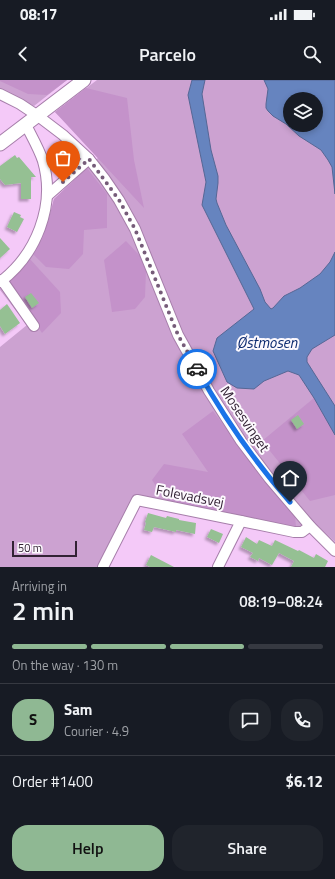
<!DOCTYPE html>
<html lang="en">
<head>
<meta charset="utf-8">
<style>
  body { margin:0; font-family:"Titillium Web",sans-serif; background:#20242c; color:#f1f3f6; height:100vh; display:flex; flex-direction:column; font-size:15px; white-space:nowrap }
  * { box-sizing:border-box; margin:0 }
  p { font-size:13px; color:#9ea1a6 }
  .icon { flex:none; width:22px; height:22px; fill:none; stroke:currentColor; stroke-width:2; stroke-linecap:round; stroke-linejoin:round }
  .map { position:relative; height:487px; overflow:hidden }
  .drawer { display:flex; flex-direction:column; background:#171b24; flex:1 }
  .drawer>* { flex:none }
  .controls { position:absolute; left:283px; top:12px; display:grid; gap:8px }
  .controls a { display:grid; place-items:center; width:40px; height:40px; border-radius:50%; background:#171b24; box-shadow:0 2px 6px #0003; font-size:20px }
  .scale { position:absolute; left:12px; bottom:10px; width:65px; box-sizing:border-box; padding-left:4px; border:2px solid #322234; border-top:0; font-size:11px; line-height:14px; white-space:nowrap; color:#322234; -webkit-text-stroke:3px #fdf9fe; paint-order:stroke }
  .pin { position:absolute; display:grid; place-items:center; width:34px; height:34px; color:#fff; margin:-41px -17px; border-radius:50% 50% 50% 0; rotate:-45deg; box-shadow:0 0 4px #0007 }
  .pin .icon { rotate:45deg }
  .courier { position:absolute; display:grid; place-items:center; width:40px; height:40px; margin:-20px; border:3px solid #1a73e8; border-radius:50%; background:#fff; color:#222; box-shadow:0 1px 5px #0007 }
  .headline em { font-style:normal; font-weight:600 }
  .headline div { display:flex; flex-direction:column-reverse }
  .headline { display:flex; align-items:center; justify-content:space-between; height:68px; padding:0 12px }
  h1 { font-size:26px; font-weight:600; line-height:30px }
  .bar { display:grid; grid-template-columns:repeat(4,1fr); gap:6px 4px; align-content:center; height:48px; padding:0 12px }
  .bar i { height:5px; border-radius:3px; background:#363941 }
  .bar .selected { background:#8fb893 }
  .bar p { grid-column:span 4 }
  .line { display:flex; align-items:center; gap:10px; padding:0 12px; border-top:1px solid #363941 }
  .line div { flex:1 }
  .round { display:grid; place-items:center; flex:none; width:42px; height:42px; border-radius:16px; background:#20242c }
  .cta { display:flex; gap:8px; margin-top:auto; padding:8px 12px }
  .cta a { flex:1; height:46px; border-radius:16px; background:#8fb893; color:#111; font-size:16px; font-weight:600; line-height:46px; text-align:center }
  .cta a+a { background:#20242c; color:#f1f3f6 }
  .status { display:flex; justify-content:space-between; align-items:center; height:28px; padding:0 20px; background:#171b24; direction:ltr }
  .status svg { height:11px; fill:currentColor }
  header { display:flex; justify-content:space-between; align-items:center; height:52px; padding:0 12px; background:#171b24; font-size:18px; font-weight:600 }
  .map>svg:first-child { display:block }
</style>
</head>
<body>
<div class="status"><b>08:17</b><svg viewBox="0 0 49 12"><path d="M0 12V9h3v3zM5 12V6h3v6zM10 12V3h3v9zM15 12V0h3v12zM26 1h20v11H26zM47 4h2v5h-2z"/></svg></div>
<header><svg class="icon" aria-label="back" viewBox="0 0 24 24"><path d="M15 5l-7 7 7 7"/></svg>Parcelo<svg class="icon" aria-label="search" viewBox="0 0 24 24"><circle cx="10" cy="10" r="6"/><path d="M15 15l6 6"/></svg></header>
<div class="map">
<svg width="335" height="487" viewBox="0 0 335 487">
  <defs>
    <filter id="shadow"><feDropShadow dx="-2.5" dy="2.5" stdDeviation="1" flood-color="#0004"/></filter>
  </defs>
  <rect width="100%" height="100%" fill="#f4c9f8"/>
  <g fill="#cca2d1" fill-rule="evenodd">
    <polygon points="0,0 67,0 34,26 0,9"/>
    <path d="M97,0H335V462L318,446L296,447L139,415L100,487H0V267L27,245L0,210V208L24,185L38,164L48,142L54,119L100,76L79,55L55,32ZM290,19H316V45H290Z"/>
  </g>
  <g fill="#c492ca">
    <polygon points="0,0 67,0 47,15 28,14 0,1"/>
    <polygon points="86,8 127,18 134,80 144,128 55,32"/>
    <polygon points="87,88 107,114 107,148 84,150 83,174 69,189 46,187 32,173 38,164 48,142 54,119"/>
    <polygon points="126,161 140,176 146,191 145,217 135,229 112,232 104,180"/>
    <polygon points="29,178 60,212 61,233 42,253 7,201"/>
    <polygon points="314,318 335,355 335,415 310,421 262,361"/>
    <polygon points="213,331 253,384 295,436 296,447 166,421 152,400 164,384 208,392 182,354"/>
  </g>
  <g fill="#6684bf" stroke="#566795" fill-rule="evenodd">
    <polygon points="192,0 205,0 202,14 211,70 218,96 218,103 216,119 217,123 226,145 260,209 265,222 271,229 273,228 284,216 300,208 320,194 330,182 335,172 335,255 312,269 307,277 307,282 335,326 335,355 314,318 299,295 288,291 264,301 254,309 237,308 227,302 213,271 217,258 254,229 202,125 206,102 188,15"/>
    <path d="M264,0H335V114L332,87L328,80L321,70L299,56L286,44L273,36L268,31L266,28V24L268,9ZM290,19H316V45H290Z"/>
  </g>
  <g fill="#95c093" filter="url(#shadow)">
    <polygon points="15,75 17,78 19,77 36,97 31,97 31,119 21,119 21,103 5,105 0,99 0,86"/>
    <polygon points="14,132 21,135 20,137 24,139 17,152 7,147"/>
    <polygon points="0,158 10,169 0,178"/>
    <polygon points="31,213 39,223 32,228 25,217"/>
    <polygon points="7,224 20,243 5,254 0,246 0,230"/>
    <polygon points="298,335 304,344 297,349 291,340"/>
    <polygon points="148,433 166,438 167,436 179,439 179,440 196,443 195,454 176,450 176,452 154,447 152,452 144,450 146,443 145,442"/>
    <polygon points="211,449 223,454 219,463 207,457"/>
    <polygon points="246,457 257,464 259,460 272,466 275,460 298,471 299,470 314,478 316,474 328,481 325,487 291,487 294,481 279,473 272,485 259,478 258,481 250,477 253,473 241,467"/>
    <polygon points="151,475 174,487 150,487 146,485"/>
  </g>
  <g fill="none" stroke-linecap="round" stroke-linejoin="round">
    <g stroke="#a67eaa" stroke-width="12">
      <g id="minor">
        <polyline points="0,14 20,24 38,36 63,55 89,79 104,98 119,120 135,149 178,255 209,311 241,361 269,398 310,446 335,471"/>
        <polyline points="47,116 89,79"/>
        <polyline points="2,200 34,246"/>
        <path d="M0,202C36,175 56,126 43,81C39,69 32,57 26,45"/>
        <polyline points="103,487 137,420 241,441 294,452 302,452 310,446"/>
        <polyline points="218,487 241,441"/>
      </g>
    </g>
    <g stroke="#a67eaa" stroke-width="15">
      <polyline id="tertiary" points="0,64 84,0"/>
    </g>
    <use href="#minor" stroke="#fff" stroke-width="10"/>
    <use href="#tertiary" stroke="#fff" stroke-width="13"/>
  </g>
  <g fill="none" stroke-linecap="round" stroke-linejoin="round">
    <polyline stroke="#765c79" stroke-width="4" stroke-dasharray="0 7.2" points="63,102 89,79 119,120 135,149 178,255 197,289"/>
    <path stroke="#1a73e8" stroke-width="5" d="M197,289C223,336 254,381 290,422"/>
  </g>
  <g text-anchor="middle" stroke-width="4" stroke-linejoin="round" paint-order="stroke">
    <g font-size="14" fill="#322234" stroke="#fdf9fe">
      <text transform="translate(245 339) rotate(56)" y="5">Mosesvinget</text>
      <text transform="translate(190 416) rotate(11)" y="5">Folevadsvej</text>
    </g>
    <g font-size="15" font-style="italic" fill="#0b296f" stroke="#fdf9fe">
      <text x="267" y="268">Østmosen</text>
    </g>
  </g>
</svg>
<div class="controls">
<a><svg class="icon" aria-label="layers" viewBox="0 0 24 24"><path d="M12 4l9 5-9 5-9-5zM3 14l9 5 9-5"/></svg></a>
</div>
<div class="scale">50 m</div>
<div class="pin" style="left:63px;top:102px;background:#ea580c"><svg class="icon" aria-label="bag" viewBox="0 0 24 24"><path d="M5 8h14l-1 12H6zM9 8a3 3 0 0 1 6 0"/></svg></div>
<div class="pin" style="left:290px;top:422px;background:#1f2937"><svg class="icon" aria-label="home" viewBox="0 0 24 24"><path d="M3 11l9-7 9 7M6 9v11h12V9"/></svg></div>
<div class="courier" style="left:197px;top:289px"><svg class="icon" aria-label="car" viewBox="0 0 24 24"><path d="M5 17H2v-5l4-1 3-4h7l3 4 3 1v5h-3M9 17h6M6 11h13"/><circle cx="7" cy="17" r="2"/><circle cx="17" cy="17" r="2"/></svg></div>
</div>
<section class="drawer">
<div class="headline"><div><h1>2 min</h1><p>Arriving in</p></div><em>08:19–08:24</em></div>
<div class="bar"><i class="selected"></i><i class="selected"></i><i class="selected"></i><i></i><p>On the way · 130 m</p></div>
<div class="line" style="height:72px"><b class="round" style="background:#8fb893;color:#111">S</b><div><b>Sam</b><p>Courier · 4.9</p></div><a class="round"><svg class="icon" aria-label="chat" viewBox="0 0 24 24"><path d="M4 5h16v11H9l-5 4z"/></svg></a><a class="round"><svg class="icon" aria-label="phone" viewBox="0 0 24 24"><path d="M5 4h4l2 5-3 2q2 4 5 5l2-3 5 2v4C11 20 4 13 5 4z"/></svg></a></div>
<div class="line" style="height:52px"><div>Order #1400</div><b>$6.12</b></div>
<div class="cta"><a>Help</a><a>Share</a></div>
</section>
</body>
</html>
